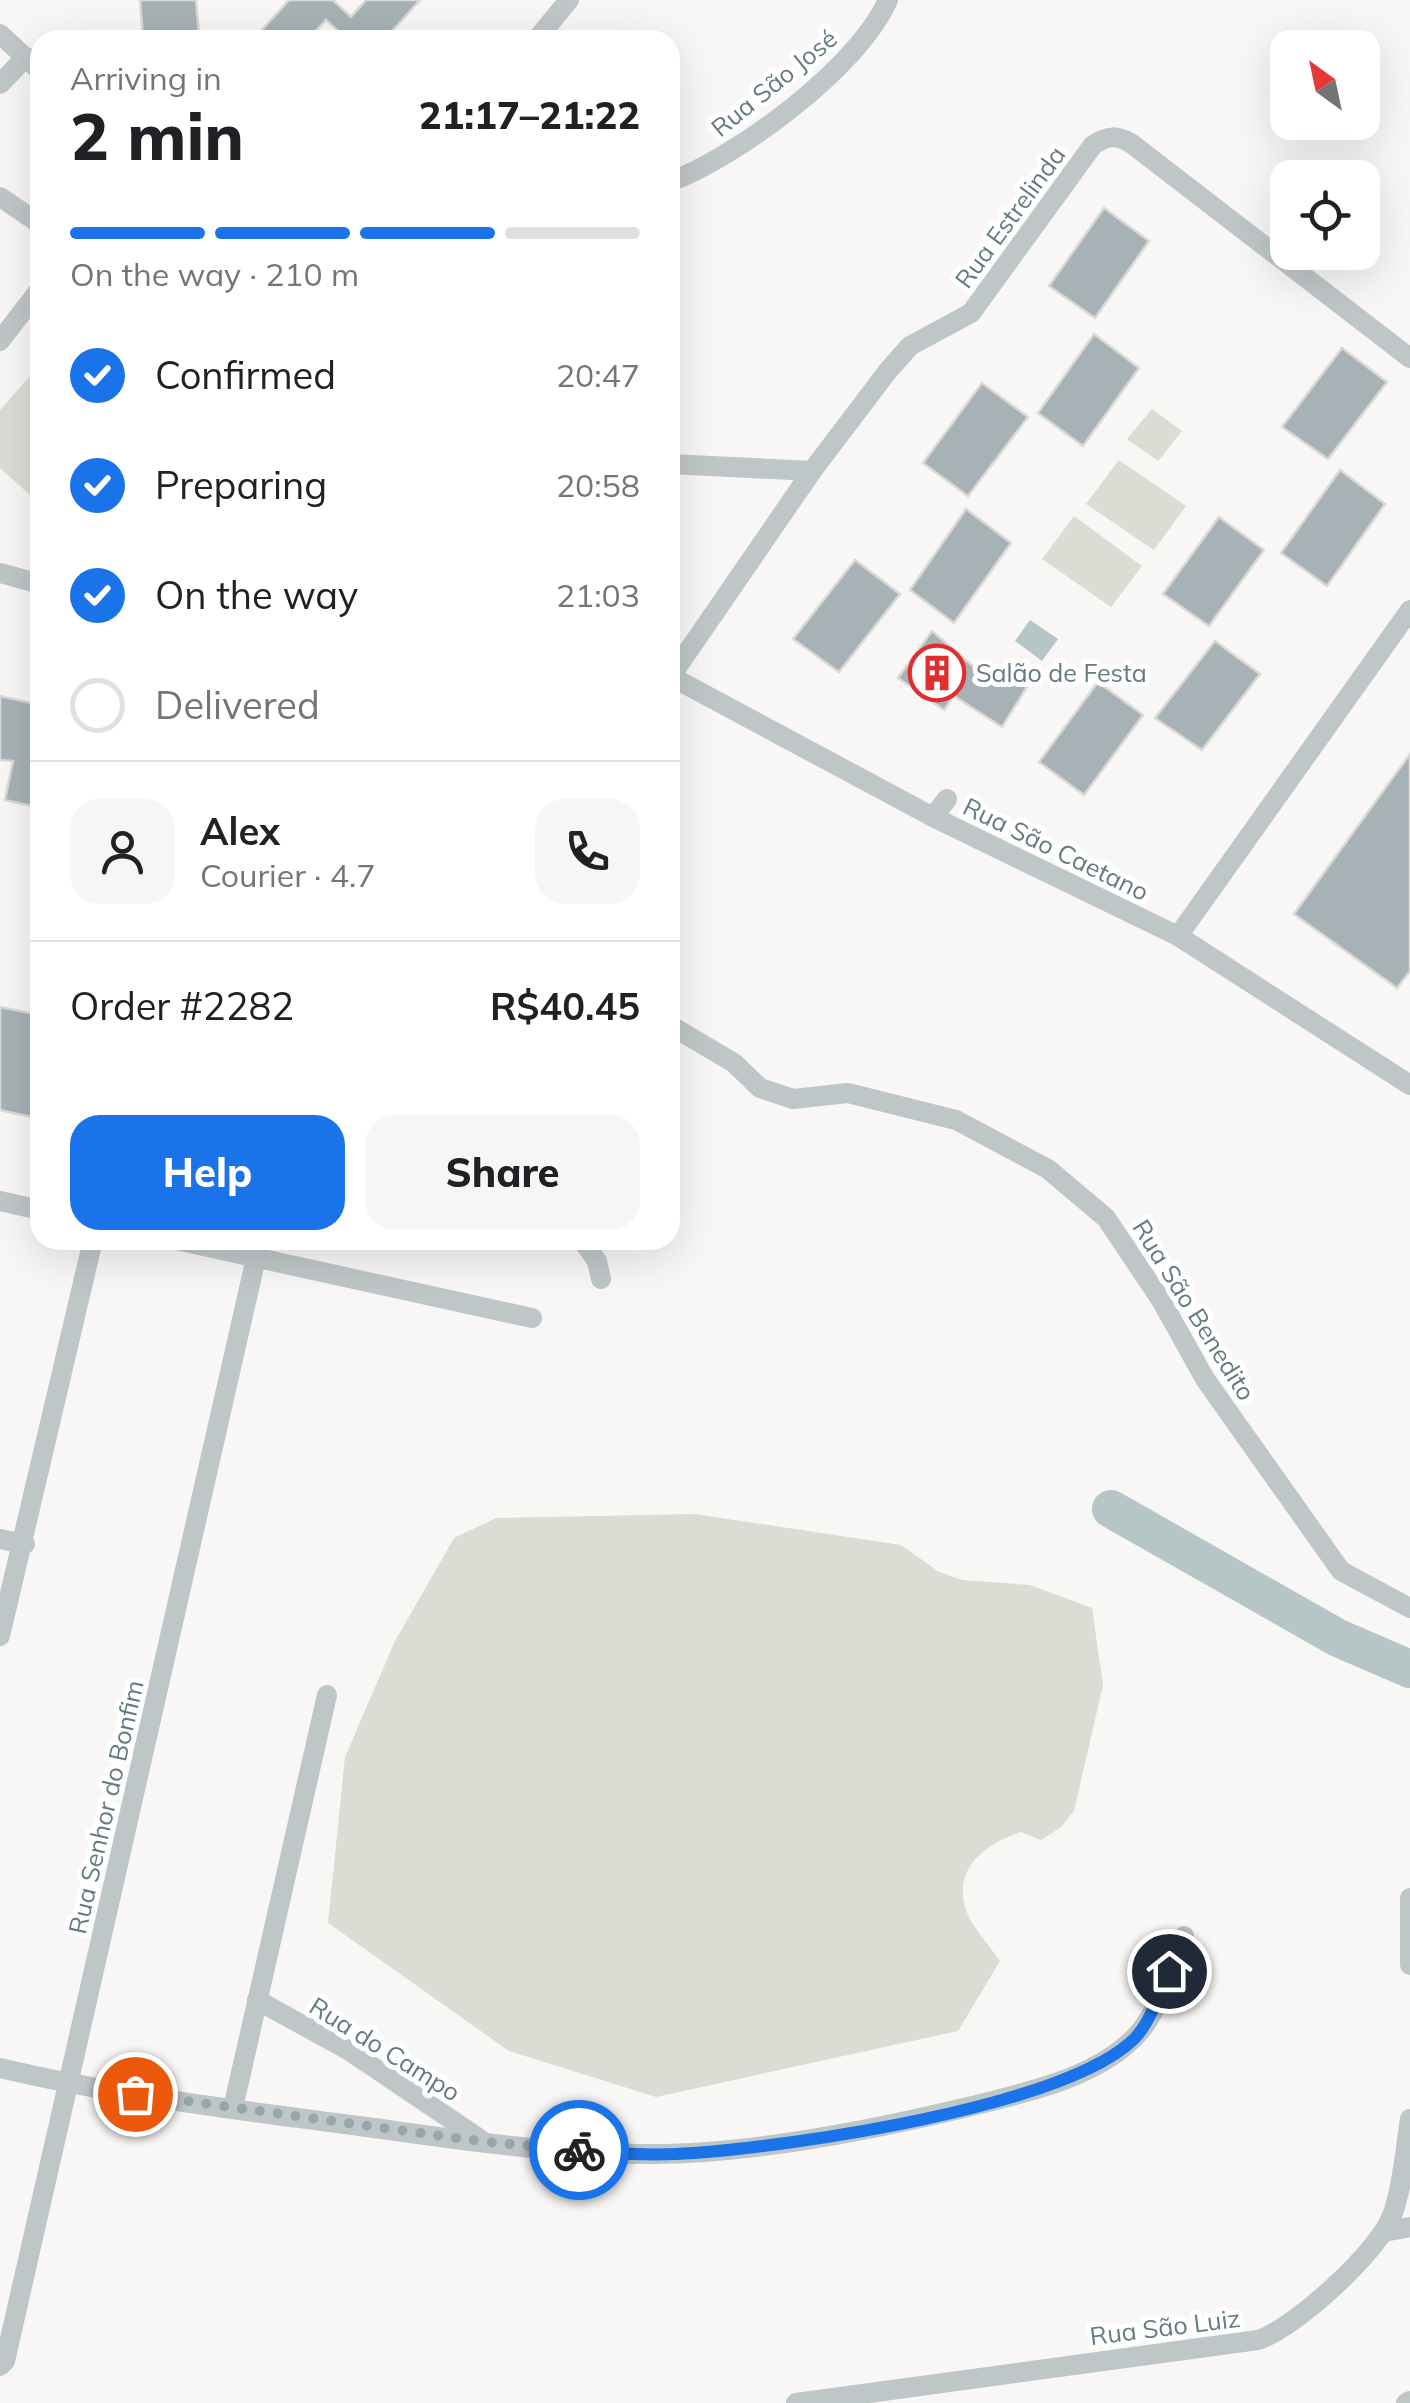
<!DOCTYPE html>
<html lang="en">
<head>
<meta charset="utf-8">
<style>
  body { margin:0; font-family:Mulish,sans-serif; background:#f6f6f6; color:#202124; height:100vh; display:flex; flex-direction:column; font-size:38px; white-space:nowrap }
  * { box-sizing:border-box; margin:0 }
  p { font-size:32px; color:#757577 }
  .icon { flex:none; width:55px; height:55px; fill:none; stroke:currentColor; stroke-width:2; stroke-linecap:round; stroke-linejoin:round }
  .map { position:relative; flex:1; overflow:hidden }
  .sheet { position:absolute; left:30px; top:30px; width:650px; height:1220px; display:flex; flex-direction:column; background:#fff; border-radius:30px; box-shadow:0 10px 40px #0002 }
  .sheet>* { flex:none }
  .needle { width:65px; rotate:327deg }
  .fabs { position:absolute; left:1270px; top:30px; display:grid; gap:20px }
  .fabs a { display:grid; place-items:center; width:110px; height:110px; border-radius:20px; background:#fff; box-shadow:0 10px 40px #0002; font-size:50px }
  .pin { position:absolute; display:grid; place-items:center; width:85px; height:85px; color:#fff; margin:-42px; border:5px solid #fff; border-radius:50%; box-shadow:0 2px 10px #0007 }
  .courier { position:absolute; display:grid; place-items:center; width:100px; height:100px; margin:-50px; border:8px solid #1a73e8; border-radius:50%; background:#fff; color:#222; box-shadow:0 2px 12px #0007 }
  .head em { font-style:normal; font-weight:800 }
  .head div { display:flex; flex-direction:column-reverse }
  .head { display:flex; align-items:center; justify-content:space-between; height:170px; padding:0 40px }
  h1 { font-size:65px; font-weight:800; line-height:75px }
  .bar { display:grid; grid-template-columns:repeat(4,1fr); gap:15px 10px; align-content:center; height:120px; padding:0 40px }
  .bar i { height:12px; border-radius:8px; background:#e0e0e0 }
  .bar .active { background:#1a73e8 }
  .bar p { grid-column:span 4 }
  .line { display:flex; align-items:center; gap:25px; padding:0 40px; border-top:2px solid #e0e0e0 }
  .line div { flex:1 }
  .round { display:grid; place-items:center; flex:none; width:105px; height:105px; border-radius:30px; background:#f6f6f6 }
  ol { padding:0 40px; list-style:none }
  li { display:flex; align-items:center; gap:30px; height:110px }
  li p { margin-inline-start:auto }
  li .icon { padding:10px; border-radius:50%; background:#1a73e8; color:#fff; stroke-width:4 }
  li:last-child { color:#757577 }
  li i { width:55px; height:55px; border:5px solid #e0e0e0; border-radius:50% }
  .cta { display:flex; gap:20px; margin-top:auto; padding:20px 40px }
  .cta a { flex:1; height:115px; border-radius:30px; background:#1a73e8; color:#fff; font-size:40px; font-weight:800; line-height:115px; text-align:center }
  .cta a+a { background:#f6f6f6; color:#202124 }
  .map>svg:first-child { display:block }
</style>
</head>
<body>
<div class="map">
<svg width="1410" height="2403" viewBox="0 0 1410 2403">
  <rect width="100%" height="100%" fill="#f8f7f5"/>
  <g fill="#d9ddd4">
    <polygon points="40,365 40,504 0,468 0,410"/>
    <polygon points="1152,409 1182,431 1158,461 1127,439"/>
    <polygon points="1119,460 1186,506 1154,550 1086,504"/>
    <polygon points="1074,516 1142,566 1111,607 1042,559"/>
    <path d="M695,1514L901,1545L939,1572L962,1580L1030,1585L1092,1608L1103,1685L1074,1811L1060,1828L1041,1840L1021,1832C988,1843 954,1865 965,1907C970,1925 990,1946 1000,1961L958,2031L656,2097L509,2051L328,1923L345,1757L395,1641L454,1538L496,1518Z"/>
  </g>
  <polygon fill="#b6c6c7" points="1030,620 1058,639 1042,661 1015,641"/>
  <g fill="none" stroke-linecap="round" stroke-linejoin="round">
    <polyline stroke="#b6c6c7" stroke-width="38" points="1111,1509 1338,1638 1410,1669"/>
  </g>
  <g fill="#a6b2b5" stroke="#dad9d8" stroke-width="2.5">
    <polygon points="140,0 196,0 199,33 143,38"/>
    <polygon points="289,0 333,0 351,17 366,0 420,0 384,40 348,40 326,20 307,40 253,40"/>
    <polygon points="1104,208 1149,241 1095,318 1049,286"/>
    <polygon points="1094,334 1139,368 1083,446 1038,413"/>
    <polygon points="1342,348 1387,382 1328,459 1282,427"/>
    <polygon points="982,383 1028,417 968,496 923,463"/>
    <polygon points="1340,470 1385,504 1327,586 1281,553"/>
    <polygon points="966,509 1011,543 954,623 910,590"/>
    <polygon points="1219,517 1264,550 1209,626 1163,594"/>
    <polygon points="855,560 900,594 839,672 793,639"/>
    <polygon points="932,631 994,684 1002,670 1027,687 1002,727 954,696 944,710 898,678"/>
    <polygon points="1215,641 1260,674 1202,750 1155,718"/>
    <polygon points="1098,682 1143,715 1084,795 1039,762"/>
    <polygon points="0,696 40,705 40,808 5,800 13,761 0,760"/>
    <polygon points="1410,754 1410,971 1397,988 1294,914"/>
    <polygon points="0,1007 40,1015 36,1118 0,1110"/>
  </g>
  <g fill="none" stroke-linecap="round" stroke-linejoin="round">
    <g stroke="#bfc6c8" stroke-width="20">
      <polyline points="0,34 40,71"/>
      <polyline points="536,40 569,0"/>
      <polyline points="0,84 26,57"/>
      <path d="M670,182C738,156 858,68 888,0"/>
      <polyline points="0,197 40,224"/>
      <polyline points="0,341 40,289"/>
      <polyline points="670,464 812,471"/>
      <polyline points="0,573 40,584"/>
      <polyline points="670,676 933,817 1178,936 1410,1085"/>
      <path d="M671,676L812,471L887,372L910,346L971,313L1093,145C1108,135 1117,135 1132,144L1410,358"/>
      <polyline points="933,817 947,799"/>
      <polyline points="1178,936 1410,610"/>
      <polyline points="670,1025 734,1063 760,1088 793,1099 848,1093 956,1120 1048,1169 1106,1218 1161,1300 1205,1379 1341,1571 1410,1608"/>
      <polyline points="0,1201 40,1210"/>
      <polyline points="176,1240 532,1318"/>
      <polyline points="582,1240 597,1261 601,1279"/>
      <polyline points="0,1539 25,1544"/>
      <polyline points="0,1636 93,1240"/>
      <polyline points="1410,1898 1410,1965"/>
      <polyline points="257,2000 348,2050 480,2139"/>
      <path d="M0,2068C118,2096 239,2110 359,2126C456,2139 555,2155 653,2154C751,2154 872,2130 968,2107C1023,2093 1092,2080 1134,2038C1159,2014 1170,1968 1184,1936"/>
      <polyline points="233,2108 327,1695"/>
      <polyline points="1384,2232 1410,2227"/>
      <polyline points="0,2366 5,2361 256,1258"/>
      <path d="M796,2403L1258,2340C1295,2328 1381,2250 1393,2213C1403,2184 1405,2149 1410,2119"/>
      <polyline points="1406,2403 1410,2401"/>
    </g>
  </g>
  <g fill="none" stroke-linecap="round" stroke-linejoin="round">
    <polyline stroke="#98a6a9" stroke-width="10" stroke-dasharray="0 18" points="135,2094 486,2142 579,2150"/>
    <path stroke="#1a73e8" stroke-width="12" d="M579,2150C617,2154 655,2156 694,2153C793,2146 1065,2107 1134,2039C1151,2022 1159,1993 1169,1971"/>
  </g>
  <defs>
    <g id="building-ring" transform="scale(2.875)"><circle r="9.5" fill="#fff" stroke="#e02f2e" stroke-width="1.5"/><path d="M-4-6H4V6H1V3H-1V6H-4ZM-2.5-4.3h1.7v1.8h-1.7ZM.8-4.3h1.7v1.8H.8ZM-2.5-1h1.7V.8h-1.7ZM.8-1h1.7V.8H.8Z" fill="#e02f2e"/></g>
  </defs>
  <g fill-rule="evenodd">
    <use href="#building-ring" x="937" y="673"/>
  </g>
  <g text-anchor="middle" stroke-width="10" stroke-linejoin="round" paint-order="stroke">
    <g font-size="25" fill="#647a80" stroke="#fff">
      <text transform="translate(774 83) rotate(-39)" y="9">Rua São José</text>
      <text transform="translate(1010 217) rotate(-54)" y="9">Rua Estrelinda</text>
      <text transform="translate(1056 849) rotate(26)" y="9">Rua São Caetano</text>
      <text transform="translate(1194 1310) rotate(58)" y="9">Rua São Benedito</text>
      <text transform="translate(106 1807) rotate(-77)" y="9">Rua Senhor do Bonfim</text>
      <text transform="translate(385 2049) rotate(32)" y="9">Rua do Campo</text>
      <text transform="translate(1165 2327) rotate(-7)" y="9">Rua São Luiz</text>
    </g>
    <g font-size="25" fill="#647a80" stroke="#fff" text-anchor="start">
      <text x="976" y="682">Salão de Festa</text>
    </g>
  </g>
</svg>
<div class="fabs">
<a><svg class="needle" viewBox="-14 -14 28 28"><path d="M0-13l5 13h-10z" fill="#e53935"/><path d="M0 13l5-13h-10z" fill="#757577"/></svg></a>
<a><svg class="icon" aria-label="locate" viewBox="0 0 24 24"><circle cx="12" cy="12" r="6"/><path d="M12 2v4M12 18v4M2 12h4M18 12h4"/></svg></a>
</div>
<div class="pin" style="left:135px;top:2094px;background:#ea580c"><svg class="icon" aria-label="bag" viewBox="0 0 24 24"><path d="M5 8h14l-1 12H6zM9 8a3 3 0 0 1 6 0"/></svg></div>
<div class="pin" style="left:1169px;top:1971px;background:#1f2937"><svg class="icon" aria-label="home" viewBox="0 0 24 24"><path d="M3 11l9-7 9 7M6 9v11h12V9"/></svg></div>
<div class="courier" style="left:579px;top:2150px"><svg class="icon" aria-label="bike" viewBox="0 0 24 24"><circle cx="6" cy="16" r="4"/><circle cx="18" cy="16" r="4"/><path d="M6 16l4-8h5l3 8M10 8l3 8H6M13 5h3"/></svg></div>
<section class="sheet">
<div class="head"><div><h1>2 min</h1><p>Arriving in</p></div><em>21:17–21:22</em></div>
<div class="bar"><i class="active"></i><i class="active"></i><i class="active"></i><i></i><p>On the way · 210 m</p></div>
<ol>
<li><svg class="icon" aria-label="check" viewBox="0 0 24 24"><path d="M5 12l5 5 9-10"/></svg>Confirmed<p>20:47</p></li>
<li><svg class="icon" aria-label="check" viewBox="0 0 24 24"><path d="M5 12l5 5 9-10"/></svg>Preparing<p>20:58</p></li>
<li><svg class="icon" aria-label="check" viewBox="0 0 24 24"><path d="M5 12l5 5 9-10"/></svg>On the way<p>21:03</p></li>
<li><i></i>Delivered</li>
</ol>
<div class="line" style="height:180px"><a class="round"><svg class="icon" aria-label="person" viewBox="0 0 24 24"><circle cx="12" cy="8" r="4"/><path d="M4 21q1-7 8-7t8 7"/></svg></a><div><b>Alex</b><p>Courier · 4.7</p></div><a class="round"><svg class="icon" aria-label="phone" viewBox="0 0 24 24"><path d="M5 4h4l2 5-3 2q2 4 5 5l2-3 5 2v4C11 20 4 13 5 4z"/></svg></a></div>
<div class="line" style="height:130px"><div>Order #2282</div><b>R$40.45</b></div>
<div class="cta"><a>Help</a><a>Share</a></div>
</section>
</div>
</body>
</html>
